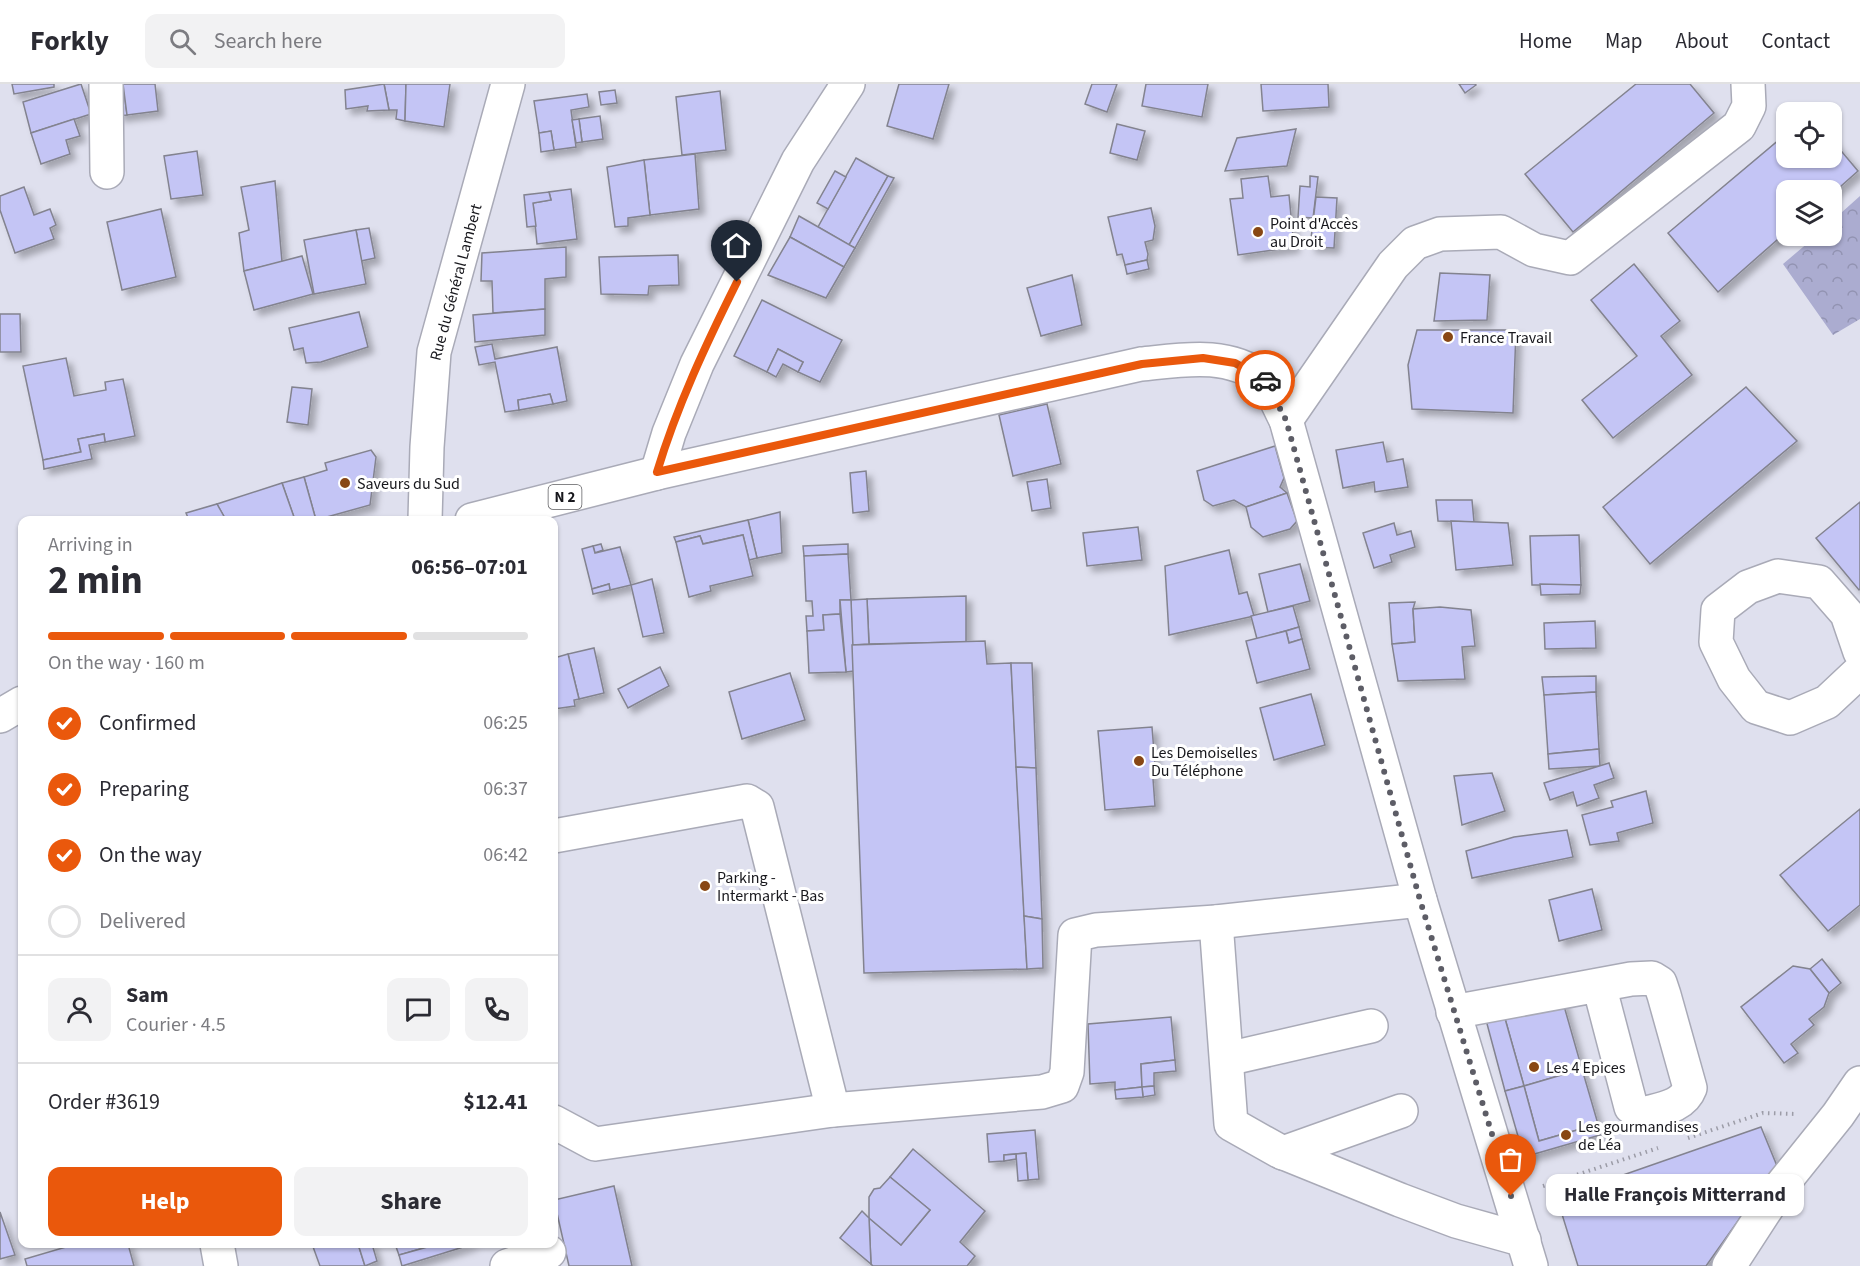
<!DOCTYPE html>
<html lang="en">
<head>
<meta charset="utf-8">
<style>
  body { margin:0; font-family:"Source Sans 3",sans-serif; background:#f2f2f3; color:#2b2b33; height:100vh; display:flex; flex-direction:column; font-size:22px; white-space:nowrap }
  * { box-sizing:border-box; margin:0 }
  p { font-size:20px; color:#7c7c81 }
  .icon { flex:none; width:33px; height:33px; fill:none; stroke:currentColor; stroke-width:2; stroke-linecap:round; stroke-linejoin:round }
  .map { position:relative; flex:1; overflow:hidden }
  .panel { position:absolute; left:18px; top:432px; width:540px; height:732px; display:flex; flex-direction:column; background:#fff; border-radius:12px; box-shadow:0 2px 4px #0004 }
  .panel>* { flex:none }
  .fabs { position:absolute; left:1776px; top:18px; display:grid; gap:12px }
  .fabs a { display:grid; place-items:center; width:66px; height:66px; border-radius:12px; background:#fff; box-shadow:0 2px 4px #0004; font-size:30px }
  .pin { position:absolute; display:grid; place-items:center; width:51px; height:51px; color:#fff; margin:-62px -26px; border-radius:50% 50% 50% 0; rotate:-45deg; box-shadow:0 0 6px #0007 }
  .pin .icon { rotate:45deg }
  .courier { position:absolute; display:grid; place-items:center; width:60px; height:60px; margin:-30px; border:4px solid #ea580c; border-radius:50%; background:#fff; color:#222; box-shadow:0 2px 8px #0007 }
  .bubble { position:absolute; height:42px; border-radius:12px; background:#fff; box-shadow:0 2px 4px #0004; font-size:20px; font-weight:700; line-height:42px; text-align:center }
  .summary em { font-style:normal; font-weight:700 }
  .summary div { display:flex; flex-direction:column-reverse }
  .summary { display:flex; align-items:center; justify-content:space-between; height:102px; padding:0 30px }
  h1 { font-size:39px; font-weight:700; line-height:45px }
  .bar { display:grid; grid-template-columns:repeat(4,1fr); gap:9px 6px; align-content:center; height:72px; padding:0 30px }
  .bar i { height:8px; border-radius:4px; background:#e1e1e2 }
  .bar .current { background:#ea580c }
  .bar p { grid-column:span 4 }
  .line { display:flex; align-items:center; gap:15px; padding:0 30px; border-top:2px solid #e1e1e2 }
  .line div { flex:1 }
  .round { display:grid; place-items:center; flex:none; width:63px; height:63px; border-radius:12px; background:#f2f2f3 }
  ol { padding:0 30px; list-style:none }
  li { display:flex; align-items:center; gap:18px; height:66px }
  li p { margin-inline-start:auto }
  li .icon { padding:6px; border-radius:50%; background:#ea580c; color:#fff; stroke-width:4 }
  li:last-child { color:#7c7c81 }
  li i { width:33px; height:33px; border:3px solid #e1e1e2; border-radius:50% }
  .action { display:flex; gap:12px; margin-top:auto; padding:12px 30px }
  .action a { flex:1; height:69px; border-radius:12px; background:#ea580c; color:#fff; font-size:24px; font-weight:700; line-height:69px; text-align:center }
  .action a+a { background:#f2f2f3; color:#2b2b33 }
  header { display:flex; align-items:center; gap:36px; box-sizing:border-box; height:84px; padding:0 30px; background:#fff; border-bottom:2px solid #e1e1e2 }
  header strong { font-size:28px }
  nav { display:flex; gap:33px; margin-inline-start:auto; font-size:21px }
  .search { width:420px; height:54px; background:#f2f2f3; display:flex; align-items:center; gap:15px; box-sizing:border-box; padding:0 21px; border-radius:12px; color:#7c7c81; font-size:22px }
  .map>svg:first-child { display:block }
</style>
</head>
<body>
<header>
<strong>Forkly</strong>
<div class="search"><svg class="icon" aria-label="search" viewBox="0 0 24 24"><circle cx="10" cy="10" r="6"/><path d="M15 15l6 6"/></svg>Search here</div>
<nav><a>Home</a><a>Map</a><a>About</a><a>Contact</a></nav>
</header>
<div class="map">
<svg width="1860" height="1182" viewBox="0 0 1860 1182">
  <defs>
    <pattern id="forest-crowns" width="20" height="18" patternUnits="userSpaceOnUse" patternTransform="scale(1.5)"><rect width="20" height="18" fill="#abacd0"/><path d="M2 6a3 3 0 1 1 6 0M12 15a3 3 0 1 1 6 0" fill="none" stroke="#9293b2"/></pattern>
    <filter id="shadow"><feDropShadow dx="5.5" dy="5.5" stdDeviation="3" flood-color="#0004"/></filter>
  </defs>
  <rect width="100%" height="100%" fill="#dfe0ee"/>
  <polygon fill="url(#forest-crowns)" points="1860,112 1860,235 1833,251 1783,180 1816,152 1832,152 1832,137"/>
  <g fill="#c4c5f5" stroke="#83838f" stroke-width="1.5" filter="url(#shadow)">
    <polygon points="12,0 54,0 54,3 14,10"/>
    <polygon points="81,0 91,30 31,49 23,18"/>
    <polygon points="119,0 123,0 127,31 118,32"/>
    <polygon points="123,0 155,0 158,27 127,31"/>
    <polygon points="384,0 406,0 405,37 396,35 397,26 389,26"/>
    <polygon points="384,0 389,26 367,27 368,22 346,25 345,6"/>
    <polygon points="406,0 450,0 444,43 405,37"/>
    <polygon points="899,0 949,0 933,55 887,42"/>
    <polygon points="1092,0 1117,0 1107,28 1085,20"/>
    <polygon points="1146,0 1208,0 1202,33 1142,22"/>
    <polygon points="1261,0 1328,0 1329,23 1263,27"/>
    <polygon points="1459,0 1475,0 1476,1 1465,9"/>
    <polygon points="1636,0 1690,0 1714,29 1573,148 1525,90"/>
    <polygon points="615,6 617,19 601,21 599,8"/>
    <polygon points="720,7 726,66 682,71 676,13"/>
    <polygon points="587,10 589,23 571,26 576,63 554,66 551,47 539,49 534,17"/>
    <polygon points="600,32 603,55 582,58 579,35"/>
    <polygon points="74,35 80,52 66,56 70,70 41,80 31,49"/>
    <polygon points="579,35 582,58 576,59 572,36"/>
    <polygon points="1117,40 1145,47 1137,76 1110,69"/>
    <polygon points="1296,45 1287,82 1225,87 1237,54"/>
    <polygon points="551,47 554,66 541,68 539,49"/>
    <polygon points="1786,50 1786,74 1832,74 1832,56 1858,87 1832,110 1832,106 1786,106 1786,148 1718,208 1668,149"/>
    <polygon points="197,67 203,111 171,115 164,72"/>
    <polygon points="695,70 699,125 650,131 644,76"/>
    <polygon points="856,74 888,92 849,161 818,143"/>
    <polygon points="644,76 650,131 628,134 628,142 615,143 607,83"/>
    <polygon points="835,87 846,93 828,125 817,119"/>
    <polygon points="888,92 894,94 855,164 849,161"/>
    <polygon points="1268,92 1271,113 1289,111 1294,163 1238,171 1230,115 1243,114 1241,95"/>
    <polygon points="1310,92 1318,93 1313,134 1298,133 1300,102 1310,103"/>
    <polygon points="275,97 282,178 244,187 239,149 249,146 241,103"/>
    <polygon points="24,103 34,131 50,125 56,141 50,144 54,155 15,169 0,126 0,112"/>
    <polygon points="571,105 577,155 537,160 533,119 551,116 549,108"/>
    <polygon points="549,108 551,116 533,119 536,142 527,143 524,111"/>
    <polygon points="1316,113 1337,114 1334,164 1310,163"/>
    <polygon points="1151,124 1155,142 1153,156 1145,158 1148,170 1147,176 1125,181 1122,170 1117,171 1108,133"/>
    <polygon points="161,125 176,193 122,206 107,138"/>
    <polygon points="799,132 855,164 844,183 790,153"/>
    <polygon points="369,144 375,174 361,177 356,146"/>
    <polygon points="356,146 366,200 314,210 304,156"/>
    <polygon points="790,153 844,183 826,214 768,191"/>
    <polygon points="566,163 566,193 545,195 545,225 493,229 492,197 481,197 482,169"/>
    <polygon points="678,171 679,201 649,202 648,211 601,210 599,173"/>
    <polygon points="302,172 313,210 254,226 244,187"/>
    <polygon points="1147,176 1149,185 1127,190 1125,181"/>
    <polygon points="1634,180 1680,237 1661,252 1692,291 1613,354 1582,316 1637,272 1591,216"/>
    <polygon points="1440,189 1490,191 1487,236 1434,237"/>
    <polygon points="1072,191 1082,241 1041,252 1027,204"/>
    <polygon points="762,216 842,256 820,298 798,288 803,278 778,265 767,288 734,272"/>
    <polygon points="545,225 545,251 475,258 473,231"/>
    <polygon points="359,228 368,263 321,278 306,279 303,264 294,266 289,244"/>
    <polygon points="0,230 20,230 21,268 0,268"/>
    <polygon points="1417,246 1516,246 1513,329 1412,325 1408,281"/>
    <polygon points="492,260 495,275 557,263 567,317 553,320 550,310 518,316 519,326 505,328 495,278 479,281 475,263"/>
    <polygon points="778,265 803,278 798,288 783,280 776,293 767,288"/>
    <polygon points="66,274 74,312 106,306 105,298 123,295 135,352 105,358 104,350 78,355 81,368 43,376 23,282"/>
    <polygon points="292,303 312,305 308,341 287,338"/>
    <polygon points="1746,303 1797,357 1650,480 1603,423"/>
    <polygon points="550,310 553,320 519,326 518,316"/>
    <polygon points="1047,320 1061,380 1013,392 999,331"/>
    <polygon points="104,350 105,358 89,361 92,375 44,385 43,376 81,368 78,355"/>
    <polygon points="1383,358 1387,378 1403,375 1408,403 1375,408 1374,398 1343,404 1336,366"/>
    <polygon points="1275,362 1284,394 1280,403 1287,409 1246,423 1234,416 1213,422 1204,416 1197,387"/>
    <polygon points="371,366 376,373 370,421 316,436 304,393 327,386 325,379"/>
    <polygon points="866,387 869,427 853,429 850,389"/>
    <polygon points="304,393 316,436 295,436 282,399"/>
    <polygon points="1047,395 1051,424 1032,427 1027,398"/>
    <polygon points="282,399 295,436 226,436 217,420"/>
    <polygon points="1287,409 1297,437 1290,445 1263,453 1251,443 1246,423"/>
    <polygon points="1436,416 1472,416 1474,438 1438,437"/>
    <polygon points="1860,418 1860,505 1859,506 1816,454"/>
    <polygon points="217,420 226,436 189,436 186,429"/>
    <polygon points="780,428 782,469 757,474 748,436"/>
    <polygon points="748,436 757,474 749,476 743,451 703,460 700,452 676,458 674,453"/>
    <polygon points="1451,437 1508,439 1513,481 1456,486"/>
    <polygon points="1394,439 1397,451 1411,447 1415,463 1390,471 1392,478 1374,484 1363,449"/>
    <polygon points="1138,443 1142,476 1087,482 1083,449"/>
    <polygon points="743,451 753,492 710,502 711,507 689,513 676,458 700,452 703,460"/>
    <polygon points="1579,451 1581,501 1532,501 1530,452"/>
    <polygon points="601,460 603,466 595,469 593,462"/>
    <polygon points="848,460 848,470 804,472 803,462"/>
    <polygon points="593,462 595,469 620,463 631,501 610,506 609,500 592,505 582,465"/>
    <polygon points="1229,466 1239,510 1247,508 1254,532 1169,551 1165,482"/>
    <polygon points="848,470 851,516 840,516 840,530 823,531 824,546 807,547 806,532 813,532 812,517 806,517 804,472"/>
    <polygon points="1300,480 1310,517 1268,528 1259,490"/>
    <polygon points="652,495 664,549 643,553 631,501"/>
    <polygon points="609,500 610,506 593,510 592,505"/>
    <polygon points="1540,500 1581,501 1580,510 1541,511"/>
    <polygon points="966,512 966,558 869,560 867,515"/>
    <polygon points="867,515 869,560 852,561 851,516"/>
    <polygon points="840,516 851,516 854,587 846,588"/>
    <polygon points="1415,518 1413,525 1415,558 1392,560 1389,519"/>
    <polygon points="1293,522 1299,543 1257,555 1251,532"/>
    <polygon points="1440,523 1471,526 1475,562 1462,563 1465,595 1398,597 1392,560 1415,558 1413,525"/>
    <polygon points="840,530 846,588 809,589 807,547 824,546 823,531"/>
    <polygon points="1595,537 1596,564 1545,565 1544,539"/>
    <polygon points="1299,543 1302,555 1289,559 1286,547"/>
    <polygon points="1286,547 1289,559 1302,555 1310,585 1257,599 1246,557"/>
    <polygon points="985,557 987,580 1011,579 1027,885 864,889 852,561"/>
    <polygon points="594,564 604,609 579,615 568,570"/>
    <polygon points="568,570 579,615 574,616 575,622 554,625 554,574"/>
    <polygon points="1011,579 1032,579 1036,684 1016,683"/>
    <polygon points="660,583 669,602 628,624 618,605"/>
    <polygon points="790,589 805,636 742,655 729,608"/>
    <polygon points="1596,592 1596,608 1544,611 1542,593"/>
    <polygon points="1596,608 1599,665 1548,670 1544,611"/>
    <polygon points="1311,610 1325,661 1274,676 1260,624"/>
    <polygon points="1152,643 1155,681 1152,681 1155,722 1105,726 1098,647"/>
    <polygon points="1599,665 1600,682 1549,685 1548,670"/>
    <polygon points="1609,679 1614,694 1594,701 1599,714 1577,722 1573,708 1550,716 1544,699"/>
    <polygon points="1016,683 1036,684 1042,835 1024,832"/>
    <polygon points="1492,689 1505,727 1462,741 1454,692"/>
    <polygon points="1646,707 1653,739 1617,749 1619,757 1590,761 1582,731 1613,723 1611,717"/>
    <polygon points="1860,725 1860,821 1828,847 1780,791"/>
    <polygon points="1567,746 1573,773 1472,794 1466,767 1514,753"/>
    <polygon points="1592,805 1602,846 1559,857 1549,816"/>
    <polygon points="1024,832 1042,835 1043,884 1027,885"/>
    <polygon points="1822,875 1841,899 1829,909 1810,885"/>
    <polygon points="1793,882 1810,885 1829,909 1824,923 1809,935 1814,941 1791,960 1798,969 1784,979 1741,923"/>
    <polygon points="1562,915 1582,985 1524,1002 1504,931"/>
    <polygon points="1504,931 1524,1002 1505,1007 1486,936"/>
    <polygon points="1171,933 1175,976 1141,980 1142,1003 1115,1006 1115,998 1090,1000 1088,940"/>
    <polygon points="1175,976 1176,987 1154,989 1154,1002 1142,1003 1141,980"/>
    <polygon points="1582,985 1598,1040 1539,1057 1524,1002"/>
    <polygon points="1154,1002 1155,1011 1143,1013 1142,1003"/>
    <polygon points="1524,1002 1539,1057 1598,1040 1600,1051 1524,1073 1505,1007"/>
    <polygon points="1142,1003 1143,1013 1116,1015 1115,1006"/>
    <polygon points="1761,1043 1777,1082 1706,1182 1578,1182 1557,1114"/>
    <polygon points="1035,1046 1039,1095 1028,1096 1026,1069 1004,1071 1004,1077 989,1078 987,1050"/>
    <polygon points="913,1065 985,1127 960,1158 975,1172 967,1182 873,1182 871,1180 869,1134 901,1161 930,1126 890,1093"/>
    <polygon points="1026,1069 1028,1096 1018,1097 1016,1070"/>
    <polygon points="1016,1070 1016,1075 1004,1077 1004,1071"/>
    <polygon points="890,1093 930,1126 901,1161 869,1134 869,1113 874,1105 880,1104"/>
    <polygon points="614,1102 632,1182 569,1182 554,1116"/>
    <polygon points="862,1127 869,1134 871,1180 840,1154"/>
    <polygon points="0,1128 15,1171 0,1175"/>
    <polygon points="65,1160 128,1160 134,1182 27,1182 25,1175 66,1163"/>
    <polygon points="312,1160 358,1160 365,1182 320,1182"/>
    <polygon points="358,1160 372,1160 377,1177 365,1182"/>
    <polygon points="395,1160 438,1160 399,1171"/>
    <polygon points="438,1160 473,1160 402,1182 399,1171"/>
  </g>
  <g fill="none" stroke-linecap="round" stroke-linejoin="round">
    <g stroke="#a9aab7" stroke-width="36">
      <g id="minor">
        <polyline points="106,0 107,88"/>
        <polyline points="1286,336 1393,181 1415,159 1440,150 1501,148 1534,166 1570,174 1739,42 1749,22 1748,0"/>
        <polyline points="425,436 427,363 434,268 508,0"/>
        <polyline points="1860,568 1847,530 1819,498 1778,492 1748,503 1718,526 1716,558 1734,595 1756,623 1790,634 1827,618 1860,587"/>
        <polyline points="554,752 747,717 757,723 833,1026"/>
        <polyline points="1216,838 1231,1040 1279,1067 1400,1116 1456,1137 1524,1156"/>
        <path d="M1453,928L1631,895L1652,894L1660,899L1664,911L1690,1004C1683,1023 1660,1025 1643,1030L1631,1023L1599,901"/>
        <polyline points="1227,975 1371,942"/>
        <polyline points="554,1038 595,1060 833,1026 1042,1008 1062,1002 1067,988 1075,851 1096,846 1216,838 1420,816"/>
        <polyline points="1283,1069 1401,1027"/>
        <polyline points="217,1160 221,1182"/>
        <polyline points="507,1182 549,1168"/>
        <polyline points="1729,1182 1781,1102 1838,1031 1860,999"/>
      </g>
    </g>
    <g stroke="#a9aab7" stroke-width="36">
      <g id="major">
        <polyline points="657,389 669,349 697,280 798,77 848,0"/>
        <path d="M472,436L657,389L1141,280C1182,276 1228,267 1263,295C1271,302 1280,325 1286,336L1420,816L1531,1182"/>
        <polyline points="0,632 22,619"/>
      </g>
    </g>
    <g stroke="#9c9ca7" stroke-width="4" stroke-dasharray="1.5 4.5" stroke-linecap="butt">
      <polyline points="1688,1054 1763,1029 1797,1030"/>
      <polyline points="1543,1102 1658,1064"/>
    </g>
    <use href="#minor" stroke="#fff" stroke-width="33"/>
    <use href="#major" stroke="#fff" stroke-width="33"/>
  </g>
  <g fill="none" stroke-linecap="round" stroke-linejoin="round">
    <polyline stroke="#5d5d66" stroke-width="6" stroke-dasharray="0 10.8" points="1265,296 1286,336 1420,816 1511,1112"/>
    <path stroke="#ea580c" stroke-width="8" d="M737,198C706,260 677,322 657,388L1142,280L1203,274L1235,279L1265,296"/>
  </g>
  <g fill="#884714" stroke="#fff" stroke-width="2">
    <circle cx="1258" cy="148" r="6"/>
    <circle cx="1448" cy="253" r="6"/>
    <circle cx="345" cy="399" r="6"/>
    <circle cx="1139" cy="677" r="6"/>
    <circle cx="705" cy="802" r="6"/>
    <circle cx="1534" cy="983" r="6"/>
    <circle cx="1566" cy="1051" r="6"/>
  </g>
  <g text-anchor="middle" stroke-width="6" stroke-linejoin="round" paint-order="stroke">
    <rect fill="#fff" stroke="#5d5d60" stroke-width="1.5" x="548.5" y="401" width="33" height="24" rx="4.5"/>
    <g font-size="15" font-weight="bold" fill="#17171c">
      <text x="565" y="418">N 2</text>
    </g>
    <g font-size="16" fill="#17171c" stroke="#fff" text-anchor="start">
      <text x="1270" y="145">Point d'Accès<tspan x="1270" dy="18">au Droit</tspan></text>
      <text x="1460" y="259">France Travail</text>
      <text x="357" y="405">Saveurs du Sud</text>
      <text x="1151" y="674">Les Demoiselles<tspan x="1151" dy="18">Du Téléphone</tspan></text>
      <text x="717" y="799">Parking -<tspan x="717" dy="18">Intermarkt - Bas</tspan></text>
      <text x="1546" y="989">Les 4 Epices</text>
      <text x="1578" y="1048">Les gourmandises<tspan x="1578" dy="18">de Léa</tspan></text>
    </g>
    <g font-size="16" fill="#17171c" stroke="#fff">
      <text transform="translate(455 198) rotate(-75)" y="6">Rue du Général Lambert</text>
    </g>
  </g>
</svg>
<div class="fabs">
<a><svg class="icon" aria-label="locate" viewBox="0 0 24 24"><circle cx="12" cy="12" r="6"/><path d="M12 2v4M12 18v4M2 12h4M18 12h4"/></svg></a>
<a><svg class="icon" aria-label="layers" viewBox="0 0 24 24"><path d="M12 4l9 5-9 5-9-5zM3 14l9 5 9-5"/></svg></a>
</div>
<div class="pin" style="left:1511px;top:1112px;background:#ea580c"><svg class="icon" aria-label="bag" viewBox="0 0 24 24"><path d="M5 8h14l-1 12H6zM9 8a3 3 0 0 1 6 0"/></svg></div>
<div class="pin" style="left:737px;top:198px;background:#1f2937"><svg class="icon" aria-label="home" viewBox="0 0 24 24"><path d="M3 11l9-7 9 7M6 9v11h12V9"/></svg></div>
<div class="courier" style="left:1265px;top:296px"><svg class="icon" aria-label="car" viewBox="0 0 24 24"><path d="M5 17H2v-5l4-1 3-4h7l3 4 3 1v5h-3M9 17h6M6 11h13"/><circle cx="7" cy="17" r="2"/><circle cx="17" cy="17" r="2"/></svg></div>
<div class="bubble" style="left:1546px;top:1090px;width:258px">Halle François Mitterrand</div>
<section class="panel">
<div class="summary"><div><h1>2 min</h1><p>Arriving in</p></div><em>06:56–07:01</em></div>
<div class="bar"><i class="current"></i><i class="current"></i><i class="current"></i><i></i><p>On the way · 160 m</p></div>
<ol>
<li><svg class="icon" aria-label="check" viewBox="0 0 24 24"><path d="M5 12l5 5 9-10"/></svg>Confirmed<p>06:25</p></li>
<li><svg class="icon" aria-label="check" viewBox="0 0 24 24"><path d="M5 12l5 5 9-10"/></svg>Preparing<p>06:37</p></li>
<li><svg class="icon" aria-label="check" viewBox="0 0 24 24"><path d="M5 12l5 5 9-10"/></svg>On the way<p>06:42</p></li>
<li><i></i>Delivered</li>
</ol>
<div class="line" style="height:108px"><a class="round"><svg class="icon" aria-label="person" viewBox="0 0 24 24"><circle cx="12" cy="8" r="4"/><path d="M4 21q1-7 8-7t8 7"/></svg></a><div><b>Sam</b><p>Courier · 4.5</p></div><a class="round"><svg class="icon" aria-label="chat" viewBox="0 0 24 24"><path d="M4 5h16v11H9l-5 4z"/></svg></a><a class="round"><svg class="icon" aria-label="phone" viewBox="0 0 24 24"><path d="M5 4h4l2 5-3 2q2 4 5 5l2-3 5 2v4C11 20 4 13 5 4z"/></svg></a></div>
<div class="line" style="height:78px"><div>Order #3619</div><b>$12.41</b></div>
<div class="action"><a>Help</a><a>Share</a></div>
</section>
</div>
</body>
</html>
